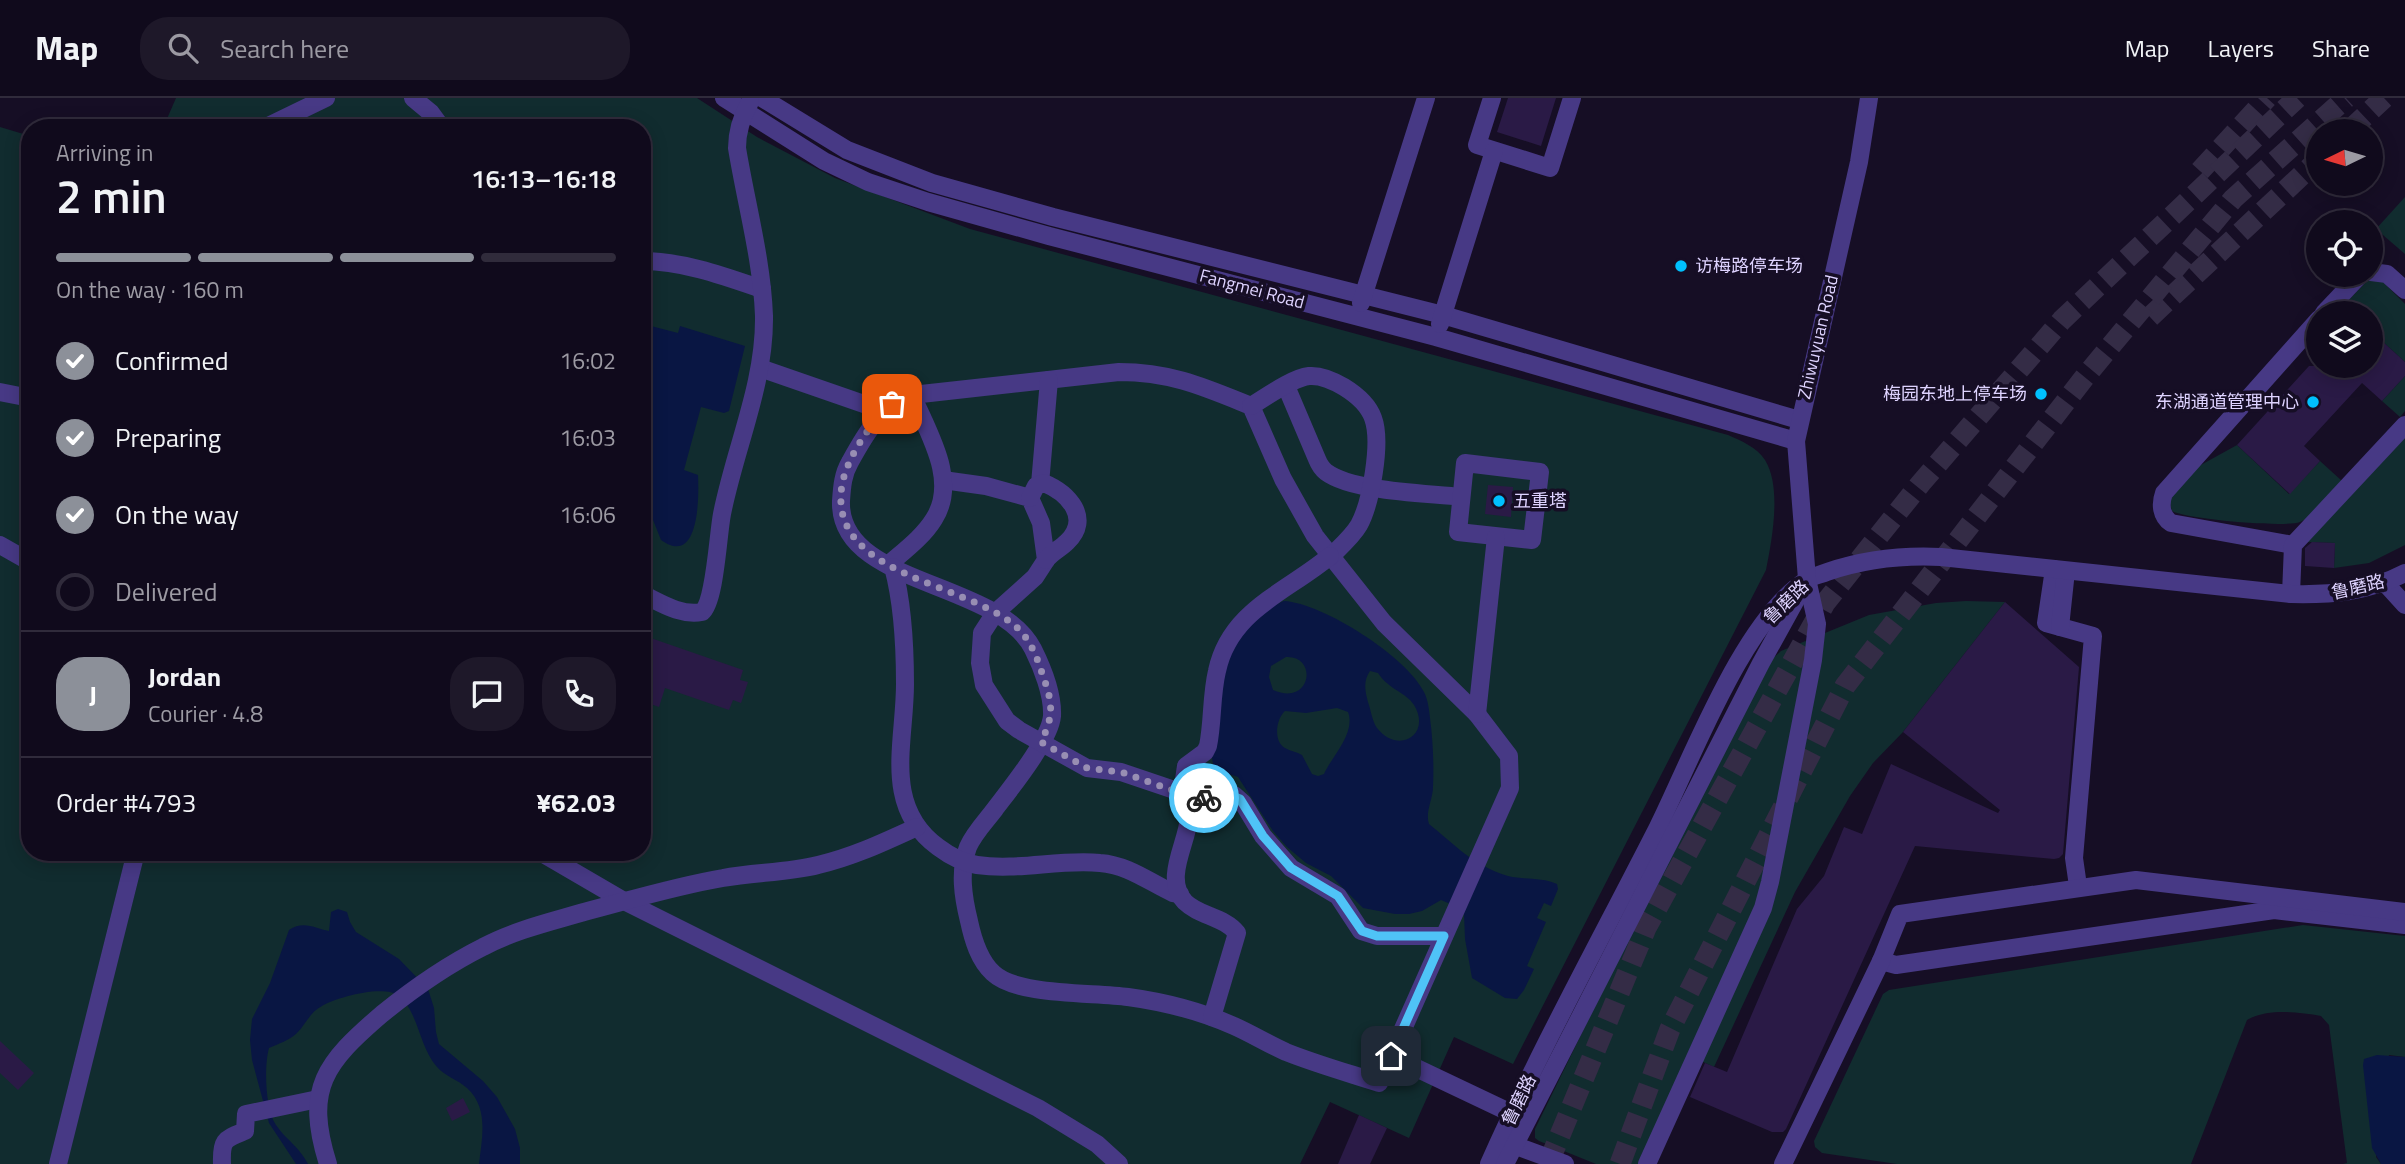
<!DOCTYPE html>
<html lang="en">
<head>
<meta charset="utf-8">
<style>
  body { margin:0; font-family:"Titillium Web","Noto Sans SC",sans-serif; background:#1e1829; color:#f1f3f6; height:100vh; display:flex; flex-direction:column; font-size:26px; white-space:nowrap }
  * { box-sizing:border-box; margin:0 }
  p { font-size:23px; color:#9c9aa3 }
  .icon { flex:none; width:38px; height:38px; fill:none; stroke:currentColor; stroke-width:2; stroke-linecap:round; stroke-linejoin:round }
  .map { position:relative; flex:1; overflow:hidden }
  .sheet { position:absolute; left:21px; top:21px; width:630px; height:742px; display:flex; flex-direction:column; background:#100a1c; border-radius:28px; box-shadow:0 4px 18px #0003,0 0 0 2px #302b3b }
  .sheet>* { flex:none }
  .needle { width:46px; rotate:265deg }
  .tools { position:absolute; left:2306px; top:21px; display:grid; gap:14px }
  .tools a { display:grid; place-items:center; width:77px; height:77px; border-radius:50%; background:#100a1c; box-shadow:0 4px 18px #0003,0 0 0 2px #302b3b; font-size:35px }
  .pin { position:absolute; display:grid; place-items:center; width:60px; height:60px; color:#fff; margin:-30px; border-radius:14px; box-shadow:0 4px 10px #0006 }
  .courier { position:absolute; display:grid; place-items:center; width:70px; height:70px; margin:-35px; border:5px solid #4fc3f7; border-radius:50%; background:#fff; color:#222; box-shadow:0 2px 9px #0007 }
  .overview em { font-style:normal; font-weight:600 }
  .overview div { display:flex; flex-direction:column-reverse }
  .overview { display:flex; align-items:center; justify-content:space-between; height:119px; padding:0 35px }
  h1 { font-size:46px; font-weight:600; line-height:52px }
  .bar { display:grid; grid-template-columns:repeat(4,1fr); gap:10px 7px; align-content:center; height:84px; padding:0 35px }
  .bar i { height:9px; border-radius:5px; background:#302b3b }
  .bar .active { background:#8c9099 }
  .bar p { grid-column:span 4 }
  .line { display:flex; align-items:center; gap:18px; padding:0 35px; border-top:2px solid #302b3b }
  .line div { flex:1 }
  .round { display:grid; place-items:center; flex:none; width:74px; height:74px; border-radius:28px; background:#1e1829 }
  ol { padding:0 35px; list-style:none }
  li { display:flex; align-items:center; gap:21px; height:77px }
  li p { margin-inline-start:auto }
  li .icon { padding:7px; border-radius:50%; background:#8c9099; color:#fff; stroke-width:4 }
  li:last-child { color:#9c9aa3 }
  li i { width:38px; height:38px; border:4px solid #302b3b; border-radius:50% }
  header { display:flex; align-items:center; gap:42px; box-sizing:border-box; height:98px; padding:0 35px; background:#100a1c; border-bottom:2px solid #302b3b }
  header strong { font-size:33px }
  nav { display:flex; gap:38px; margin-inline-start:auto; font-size:24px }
  .search { width:490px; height:63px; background:#1e1829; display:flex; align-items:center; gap:18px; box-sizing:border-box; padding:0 24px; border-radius:28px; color:#9c9aa3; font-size:26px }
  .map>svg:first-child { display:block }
</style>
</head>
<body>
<header>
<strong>Map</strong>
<div class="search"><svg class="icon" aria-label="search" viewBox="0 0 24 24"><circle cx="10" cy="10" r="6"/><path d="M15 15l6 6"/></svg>Search here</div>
<nav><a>Map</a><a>Layers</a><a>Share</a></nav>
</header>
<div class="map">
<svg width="2405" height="1066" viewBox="0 0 2405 1066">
  <rect width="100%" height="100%" fill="#160e25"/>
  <g fill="#112c2f">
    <path d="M176,0H697L757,39L835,80L970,131L1728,337C1741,343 1757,349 1765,362C1782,389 1772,442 1766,472L1513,966L1454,939L1409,1040L1330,1004L1300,1066H0V29L30,38V754H642V30H163Z"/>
    <polygon points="2405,99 2405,156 2376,131"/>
    <polygon points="2369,181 2382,183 2405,206 2405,264 2371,233 2371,215 2352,215 2343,208"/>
    <polygon points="2405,278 2405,313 2400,319 2382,303"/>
    <polygon points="2405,340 2405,447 2369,465 2334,470 2335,445 2306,444"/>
    <path d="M2237,347L2289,396L2320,363L2342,383C2330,396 2317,417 2300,424C2284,430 2186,421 2172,413L2169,402L2199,368Z"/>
    <polygon points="1966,503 2005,504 1903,634 1873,665 1850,698 1795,794 1714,969 1688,957 1641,1066 1596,1066 1539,1043 1535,1040 1535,1031 1620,857 1772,561 1781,553 1869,517 1936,505"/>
    <path d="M2303,827L2405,838V959L2389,957L2376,1059L2381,1066H2343L2347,1065L2329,927L2321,918C2299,914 2267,910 2247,922L2191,1066H1897L1822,1055L1815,1049L1814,1043L1883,896L1889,892Z"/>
  </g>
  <g fill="#091643" fill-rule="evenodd">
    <path d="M647,227L678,235L680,228L745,248L729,313L724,315L701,309L684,372L698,377C699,397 700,470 661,442L642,394V240Z"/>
    <path d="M1284,503C1323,505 1407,559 1424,594C1428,602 1429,611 1430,620C1433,643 1434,666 1433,689C1433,701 1425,714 1429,726C1455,747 1474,768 1508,778C1524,782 1542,779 1557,786L1558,791L1551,808L1544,805L1537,820L1546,824L1527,868L1534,871L1524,892L1517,901L1505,900L1472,880L1465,841L1464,816L1462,811L1441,802L1422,813L1409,816H1395L1363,810L1331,778L1306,765L1287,749L1273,733L1238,679L1214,671L1212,660C1218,612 1218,548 1261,517C1268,512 1275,506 1284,503ZM1286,559C1318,557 1312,609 1273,592L1269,579L1271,568ZM1370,573L1378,575C1389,592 1406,594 1414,607C1432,637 1398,657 1377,630C1372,623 1371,612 1368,604C1365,593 1363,583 1370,573ZM1337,610L1348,614C1356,635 1332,658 1324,676L1318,678L1312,676L1302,657C1297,654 1290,653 1285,650C1273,643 1276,621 1285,613L1306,615Z"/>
    <path d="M338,811L347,814L350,824L356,834L399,861L428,891L434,910L436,934L439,946L483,983L497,999L515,1031L520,1050V1066H479C482,1040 489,1010 467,990C458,982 445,978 437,969C419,949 419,915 399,898C384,886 337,899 322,908C310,914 306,926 297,935C290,942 278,946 269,950C264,968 265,1011 276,1027C287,1043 298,1047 308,1066H296L269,1025L252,962L250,942L252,921L270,885L289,832C303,822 315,830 329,833L331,814Z"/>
    <polygon points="2377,957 2405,959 2405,1066 2381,1066 2372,1050 2363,967 2364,961"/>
  </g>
  <g fill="#2a1a46">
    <polygon points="1508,0 1556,0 1541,48 1497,34"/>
    <polygon points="2371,233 2405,264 2405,278 2382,303 2362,285 2304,348 2320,363 2290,396 2237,347 2309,268 2371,268"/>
    <polygon points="1488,387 1513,389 1511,419 1485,416"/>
    <polygon points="2312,444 2335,445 2334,470 2305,468 2305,450"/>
    <polygon points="2005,504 2079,569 2063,756 2059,760 2054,761 1915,748 1786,1031 1783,1034 1772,1034 1690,999 1705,965 1727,974 1797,811 1824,778 1844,729 1862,736 1891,666 1998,715 2000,712 1903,634"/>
    <polygon points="642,537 743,572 740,582 748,584 741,605 733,602 729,612 665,590 659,609 642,603"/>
    <polygon points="0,943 34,975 18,992 0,975"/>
    <polygon points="463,1000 470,1014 452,1023 446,1010"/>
    <polygon points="1359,1017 1387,1030 1370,1066 1338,1066"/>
  </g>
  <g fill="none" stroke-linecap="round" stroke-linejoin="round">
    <g stroke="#342c46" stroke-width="21" stroke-dasharray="21 10" stroke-linecap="butt">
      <polyline points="2349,33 2384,0"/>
      <polyline points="2200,73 2267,0"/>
      <polyline points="2150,219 2319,61"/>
      <polyline points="1548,1066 1646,830 1825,505 1921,385 2062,222 2297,0"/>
      <polyline points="1620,1066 1670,931 1845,588 2084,280 2233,101 2346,0"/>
    </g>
    <g stroke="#473985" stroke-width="18">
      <polyline points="413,0 431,15 442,30"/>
      <polyline points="724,0 824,63 868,84 928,104 1049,138 1436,239 1796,343"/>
      <polyline points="762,0 847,52 932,85 1053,119 1443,217 1799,322"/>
      <polyline points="1492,0 1477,47 1550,70 1572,0"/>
      <polyline points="264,30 326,0"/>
      <path d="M642,163C683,163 724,178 762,191"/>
      <polyline points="2371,174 2387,176 2405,192"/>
      <polyline points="1361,205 1426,0"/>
      <polyline points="2324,215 2360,177"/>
      <polyline points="1440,226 1494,53"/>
      <polyline points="760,270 884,313"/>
      <path d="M1119,274C1171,274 1204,289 1251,308L1283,381L1315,438L1384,525L1477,616L1509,658L1510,690L1379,985C1348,975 1316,966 1286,954C1268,946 1252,936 1234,928C1200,913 1165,904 1128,899C1093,894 1017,898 993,875C979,862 973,842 969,823C963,799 959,773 968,749C974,735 986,723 995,711C1010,691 1050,642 1052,618C1053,597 1042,569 1033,551C998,482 838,488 841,403C842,388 843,376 850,364C867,333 879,312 912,297Z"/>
      <path d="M1286,288L1317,361C1319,366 1321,370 1326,374C1353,394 1427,395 1461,399"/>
      <polyline points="0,294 30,300"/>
      <path d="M1251,308C1266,299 1292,280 1309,278C1321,277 1334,283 1344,289C1357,297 1368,306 1373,320C1382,344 1371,405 1359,427C1352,439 1340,449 1330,459"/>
      <polygon points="1465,365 1540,374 1532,442 1458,434"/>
      <polyline points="943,382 986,388 1030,400 1041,425 1046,462 1035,479 995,515 982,535 980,565 984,587 1007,623 1019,632 1087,670 1121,674 1198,700 1224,695 1234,697 1243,705 1263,738 1291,770 1338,798 1361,833 1377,838 1444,838"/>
      <polyline points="1040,386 1049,282"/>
      <path d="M1030,400L1036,388L1044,385C1068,395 1092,420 1067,444C1060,451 1052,454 1046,462"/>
      <polyline points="0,447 30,464"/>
      <path d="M2293,447L2171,425C2161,418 2160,406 2164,395L2319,221"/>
      <path d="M888,467C904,453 923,439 934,421C959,382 927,333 912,297"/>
      <path d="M893,469C903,506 905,548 905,586C905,645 882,708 938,749C950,758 963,765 977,767C1018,773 1059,761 1100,765C1128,767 1149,784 1173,795L1180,796"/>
      <polyline points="2054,471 2046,525 2093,538 2074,760 2078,788"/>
      <polyline points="2385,485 2405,507"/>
      <path d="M642,496C661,505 680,518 702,514C715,504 718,436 722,416C735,350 765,286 764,218C762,162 746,105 737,50C737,34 742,18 750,4"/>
      <polyline points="2291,496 2293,447 2405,327"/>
      <polyline points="2060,529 2066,473"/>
      <polyline points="1477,616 1496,439"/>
      <path d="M1182,695L1186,668L1205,654L1208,648C1213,624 1211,598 1217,573C1230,512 1287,494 1330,458"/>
      <path d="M1189,698C1189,705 1190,713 1189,720C1187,746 1163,781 1185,804C1199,818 1225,819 1237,835L1212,919"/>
      <polyline points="540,754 624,803 1038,1010 1097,1046 1119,1066"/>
      <polyline points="1881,863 1896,867 2274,812 2405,827"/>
      <polyline points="1391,958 1511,1015"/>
      <polyline points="1503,1043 1565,1066"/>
      <polyline points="58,1066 136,754"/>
      <path d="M222,1066C221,1041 225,1041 245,1033L246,1016L318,1001"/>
      <path d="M328,1066C304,990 325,965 382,916C414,890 447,867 483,849C515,832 550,824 584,814C630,802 676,788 723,780C754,774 787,775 818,767C853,759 884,744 917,729"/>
      <path d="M1489,1066C1540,951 1601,841 1658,729C1691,663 1744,520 1807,482C1812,478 1820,477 1827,474C1865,461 1901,457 1941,459L2291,496C2331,497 2369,494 2405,475"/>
      <polyline points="1505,1066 1761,565 1802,491"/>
      <polyline points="1647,1066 1763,810 1770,784 1813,562 1817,526 1807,481 1796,343 1859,64 1869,0"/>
      <polyline points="1783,1066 1881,863 1900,816 2136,782 2405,814"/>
    </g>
  </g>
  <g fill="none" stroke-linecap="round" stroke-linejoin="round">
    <path stroke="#988eb3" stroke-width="7" stroke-dasharray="0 12.6" d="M892,306C871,324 847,359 842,387C827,477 961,483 1014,527C1030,540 1037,559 1043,578C1053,606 1054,617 1041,644L1087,670L1121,674L1189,698L1204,700"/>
    <polyline stroke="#4fc3f7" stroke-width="9" points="1204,700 1224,695 1240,701 1263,738 1291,770 1338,798 1362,833 1377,838 1444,838 1391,958"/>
  </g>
  <g fill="#00c0fe" stroke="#160e25" stroke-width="2.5">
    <circle cx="1681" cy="168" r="7"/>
    <circle cx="2041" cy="296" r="7"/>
    <circle cx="2313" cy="304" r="7"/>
    <circle cx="1499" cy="403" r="7"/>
  </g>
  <g text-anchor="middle" stroke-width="7" stroke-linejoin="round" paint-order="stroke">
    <g font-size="18" fill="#ded3ff" stroke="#160e25" text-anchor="start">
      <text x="1695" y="174">访梅路停车场</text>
      <text x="2027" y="302" text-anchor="end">梅园东地上停车场</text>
      <text x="2299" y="310" text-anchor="end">东湖通道管理中心</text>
      <text x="1513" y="409">五重塔</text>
    </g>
    <g font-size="18" fill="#ded3ff" stroke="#160e25">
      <text transform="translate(1252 191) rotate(15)" y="6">Fangmei Road</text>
      <text transform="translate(1818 239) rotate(-77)" y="6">Zhiwuyuan Road</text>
      <text transform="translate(2358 489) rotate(-13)" y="6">鲁磨路</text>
      <text transform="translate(1786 504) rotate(-44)" y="6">鲁磨路</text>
      <text transform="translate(1519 1002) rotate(-64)" y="6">鲁磨路</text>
    </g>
  </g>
</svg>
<div class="tools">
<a><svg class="needle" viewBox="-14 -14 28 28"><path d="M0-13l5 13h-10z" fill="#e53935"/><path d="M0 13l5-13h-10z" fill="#9c9aa3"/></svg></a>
<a><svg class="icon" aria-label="locate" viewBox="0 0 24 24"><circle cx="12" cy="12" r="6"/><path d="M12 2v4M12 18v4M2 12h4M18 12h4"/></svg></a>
<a><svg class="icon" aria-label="layers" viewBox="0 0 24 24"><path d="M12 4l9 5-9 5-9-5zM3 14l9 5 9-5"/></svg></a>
</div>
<div class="pin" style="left:892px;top:306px;background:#ea580c"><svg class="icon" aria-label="bag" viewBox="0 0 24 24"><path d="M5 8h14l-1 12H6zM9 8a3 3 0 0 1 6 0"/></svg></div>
<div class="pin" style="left:1391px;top:958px;background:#1f2937"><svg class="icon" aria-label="home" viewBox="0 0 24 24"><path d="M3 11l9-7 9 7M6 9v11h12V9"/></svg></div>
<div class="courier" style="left:1204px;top:700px"><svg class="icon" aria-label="bike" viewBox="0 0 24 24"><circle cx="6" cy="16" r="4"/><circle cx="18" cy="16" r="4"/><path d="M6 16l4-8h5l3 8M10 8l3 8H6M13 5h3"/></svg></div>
<section class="sheet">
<div class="overview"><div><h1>2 min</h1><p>Arriving in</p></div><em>16:13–16:18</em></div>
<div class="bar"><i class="active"></i><i class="active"></i><i class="active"></i><i></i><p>On the way · 160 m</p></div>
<ol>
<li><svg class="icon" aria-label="check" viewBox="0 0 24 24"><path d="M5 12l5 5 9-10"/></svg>Confirmed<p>16:02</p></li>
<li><svg class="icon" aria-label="check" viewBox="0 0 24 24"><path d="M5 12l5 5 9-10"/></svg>Preparing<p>16:03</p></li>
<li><svg class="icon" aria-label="check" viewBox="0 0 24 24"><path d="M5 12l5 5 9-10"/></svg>On the way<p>16:06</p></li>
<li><i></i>Delivered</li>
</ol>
<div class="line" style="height:126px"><b class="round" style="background:#8c9099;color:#fff">J</b><div><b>Jordan</b><p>Courier · 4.8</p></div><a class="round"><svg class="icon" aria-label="chat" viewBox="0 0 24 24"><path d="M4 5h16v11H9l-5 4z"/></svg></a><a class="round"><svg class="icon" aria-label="phone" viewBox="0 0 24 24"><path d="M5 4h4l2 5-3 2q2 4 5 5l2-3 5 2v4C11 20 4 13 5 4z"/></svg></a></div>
<div class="line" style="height:91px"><div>Order #4793</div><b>¥62.03</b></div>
</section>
</div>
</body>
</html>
